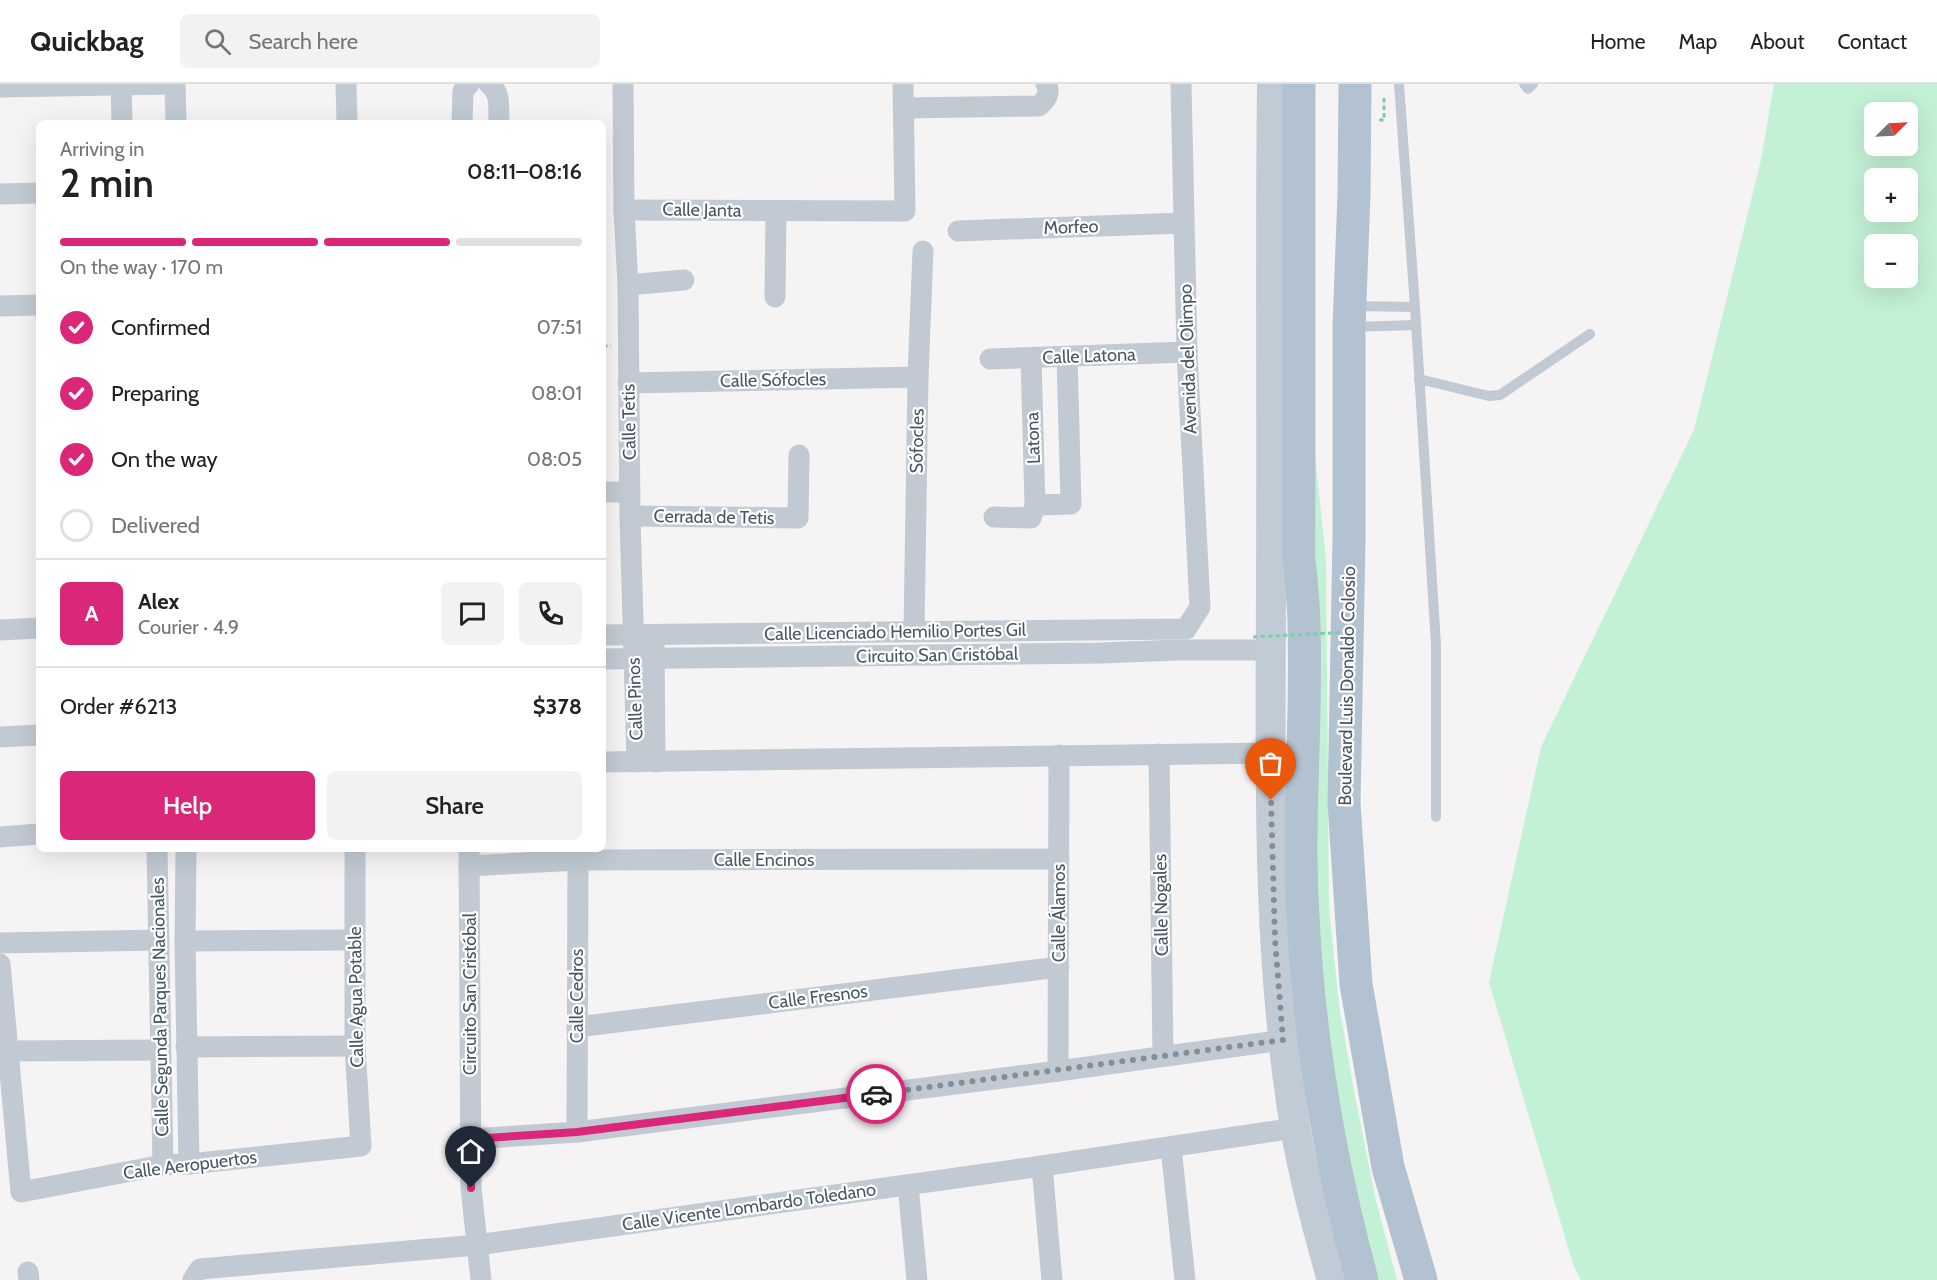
<!DOCTYPE html>
<html lang="en">
<head>
<meta charset="utf-8">
<style>
  body { margin:0; font-family:Cabin,sans-serif; background:#f2f2f2; color:#222; height:100vh; display:flex; flex-direction:column; font-size:22px; white-space:nowrap }
  * { box-sizing:border-box; margin:0 }
  p { font-size:20px; color:#767676 }
  .icon { flex:none; width:33px; height:33px; fill:none; stroke:currentColor; stroke-width:2; stroke-linecap:round; stroke-linejoin:round }
  .map { position:relative; flex:1; overflow:hidden }
  .side { position:absolute; left:36px; top:36px; width:570px; height:732px; display:flex; flex-direction:column; background:#fff; border-radius:9px; box-shadow:0 6px 24px #0002 }
  .side>* { flex:none }
  .needle { width:39px; rotate:66deg }
  .controls { position:absolute; left:1864px; top:18px; display:grid; gap:12px }
  .controls a { display:grid; place-items:center; width:54px; height:54px; border-radius:9px; background:#fff; box-shadow:0 6px 24px #0002; font-size:30px }
  .pin { position:absolute; display:grid; place-items:center; width:51px; height:51px; color:#fff; margin:-62px -26px; border-radius:50% 50% 50% 0; rotate:-45deg; box-shadow:0 0 6px #0007 }
  .pin .icon { rotate:45deg }
  .courier { position:absolute; display:grid; place-items:center; width:60px; height:60px; margin:-30px; border:4px solid #db2777; border-radius:50%; background:#fff; color:#222; box-shadow:0 2px 8px #0007 }
  .head em { font-style:normal; font-weight:600 }
  .head div { display:flex; flex-direction:column-reverse }
  .head { display:flex; align-items:center; justify-content:space-between; height:102px; padding:0 24px }
  h1 { font-size:39px; font-weight:600; line-height:45px }
  .bar { display:grid; grid-template-columns:repeat(4,1fr); gap:9px 6px; align-content:center; height:72px; padding:0 24px }
  .bar i { height:8px; border-radius:4px; background:#e0e0e0 }
  .bar .active { background:#db2777 }
  .bar p { grid-column:span 4 }
  .line { display:flex; align-items:center; gap:15px; padding:0 24px; border-top:2px solid #e0e0e0 }
  .line div { flex:1 }
  .round { display:grid; place-items:center; flex:none; width:63px; height:63px; border-radius:9px; background:#f2f2f2 }
  ol { padding:0 24px; list-style:none }
  li { display:flex; align-items:center; gap:18px; height:66px }
  li p { margin-inline-start:auto }
  li .icon { padding:6px; border-radius:50%; background:#db2777; color:#fff; stroke-width:4 }
  li:last-child { color:#767676 }
  li i { width:33px; height:33px; border:3px solid #e0e0e0; border-radius:50% }
  .action { display:flex; gap:12px; margin-top:auto; padding:12px 24px }
  .action a { flex:1; height:69px; border-radius:9px; background:#db2777; color:#fff; font-size:24px; font-weight:600; line-height:69px; text-align:center }
  .action a+a { background:#f2f2f2; color:#222 }
  header { display:flex; align-items:center; gap:36px; box-sizing:border-box; height:84px; padding:0 30px; background:#fff; border-bottom:2px solid #e0e0e0 }
  header strong { font-size:28px }
  nav { display:flex; gap:33px; margin-inline-start:auto; font-size:21px }
  .search { width:420px; height:54px; background:#f2f2f2; display:flex; align-items:center; gap:15px; box-sizing:border-box; padding:0 21px; border-radius:9px; color:#767676; font-size:22px }
  .map>svg:first-child { display:block }
</style>
</head>
<body>
<header>
<strong>Quickbag</strong>
<div class="search"><svg class="icon" aria-label="search" viewBox="0 0 24 24"><circle cx="10" cy="10" r="6"/><path d="M15 15l6 6"/></svg>Search here</div>
<nav><a>Home</a><a>Map</a><a>About</a><a>Contact</a></nav>
</header>
<div class="map">
<svg width="1937" height="1196" viewBox="0 0 1937 1196">
  <rect width="100%" height="100%" fill="#f5f3f3"/>
  <g fill="#c3f1d5" fill-rule="evenodd">
    <path d="M1774,0H1937V1196H1581L1573,1180L1489,898L1541,663L1694,346L1761,76ZM1875,28H1908V62H1875ZM1875,94H1908V128H1875ZM1875,160H1908V194H1875Z"/>
    <polygon points="1315,372 1326,476 1329,823 1339,921 1354,1007 1376,1117 1397,1196 1372,1196 1318,923"/>
  </g>
  <g fill="none" stroke-linecap="round" stroke-linejoin="round">
    <g stroke="#7ad0a6" stroke-width="3" stroke-dasharray="4.5 3" stroke-linecap="butt">
      <polyline points="1379,36 1384,36 1384,11"/>
      <polyline points="603,262 611,262"/>
    </g>
    <g stroke="#c1cad2" stroke-width="10">
      <polyline points="1399,0 1415,223 1436,561 1436,733"/>
      <polyline points="1524,0 1528,5 1533,0"/>
      <polyline points="1353,222 1415,223"/>
      <polyline points="1352,243 1416,241"/>
      <polyline points="1419,295 1489,312 1500,311 1590,250"/>
    </g>
    <g stroke="#c1cad2" stroke-width="21">
      <polyline points="175,0 176,39"/>
      <polyline points="346,0 347,39"/>
      <path d="M489,0C502,8 498,26 499,39"/>
      <polyline points="623,0 624,126 628,201 630,432 637,678"/>
      <polyline points="121,2 122,39"/>
      <polyline points="0,3 173,0"/>
      <path d="M904,24L1039,22C1046,16 1051,9 1046,0"/>
      <polyline points="462,39 463,7 469,0"/>
      <polyline points="0,110 39,109"/>
      <polyline points="624,126 905,127 903,0"/>
      <polyline points="958,147 1183,139"/>
      <polyline points="628,201 684,196"/>
      <polyline points="775,213 776,127"/>
      <polyline points="0,222 39,221"/>
      <polyline points="990,275 1187,268"/>
      <polyline points="628,299 918,293"/>
      <polyline points="603,408 630,408"/>
      <polyline points="1035,421 1071,420 1067,273"/>
      <polyline points="630,432 798,434 799,371"/>
      <polyline points="994,433 1031,434 1035,421 1031,274"/>
      <polyline points="0,546 39,544"/>
      <polyline points="914,548 918,293 923,167"/>
      <polyline points="603,551 1186,545 1200,523 1187,268 1181,0"/>
      <polyline points="654,561 655,678"/>
      <polyline points="603,575 1102,569 1177,566 1271,566"/>
      <polyline points="0,653 39,651"/>
      <polyline points="1159,670 1163,972"/>
      <polyline points="603,678 1270,669"/>
      <polyline points="0,753 39,750"/>
      <polyline points="157,765 163,1081"/>
      <polyline points="186,765 185,857 189,1080"/>
      <polyline points="469,765 471,1104 481,1196"/>
      <polyline points="469,782 578,776 1059,775"/>
      <polyline points="185,857 354,856"/>
      <polyline points="0,859 158,856"/>
      <polyline points="0,880 21,1108 163,1081 189,1080 361,1062 355,962 355,765"/>
      <polyline points="577,943 1059,883"/>
      <polyline points="186,963 355,962"/>
      <polyline points="9,967 160,966"/>
      <polyline points="1058,987 1059,671"/>
      <polyline points="577,1048 578,776"/>
      <polyline points="471,1055 577,1048 1058,987 1283,956"/>
      <polyline points="1171,1063 1185,1196"/>
      <polyline points="1042,1082 1052,1196"/>
      <polyline points="908,1101 917,1196"/>
      <polyline points="28,1188 29,1196"/>
      <polyline points="193,1196 200,1185 477,1161 1042,1082 1295,1044"/>
    </g>
    <path stroke="#c1cbd6" stroke-width="30" d="M1272,0C1270,163 1272,326 1271,489C1271,673 1265,861 1295,1043C1304,1095 1318,1146 1332,1196"/>
    <g stroke="#b3c2d1" stroke-width="33">
      <path d="M1299,0V475C1301,497 1304,520 1304,543C1307,640 1297,737 1303,833C1309,956 1330,1078 1362,1196"/>
      <polyline points="1355,0 1354,110 1349,243 1349,455 1344,719 1356,900 1388,1083 1421,1196"/>
    </g>
    <polyline stroke="#7ad0a6" stroke-width="3" stroke-dasharray="4.5 3" stroke-linecap="butt" points="1253,553 1352,548"/>
  </g>
  <g fill="none" stroke-linecap="round" stroke-linejoin="round">
    <polyline stroke="#868d94" stroke-width="6" stroke-dasharray="0 10.8" points="876,1010 1283,956 1275,855 1271,716"/>
    <polyline stroke="#db2777" stroke-width="8" points="471,1104 471,1055 577,1048 876,1010"/>
  </g>
  <g text-anchor="middle" stroke-width="4.5" stroke-linejoin="round" paint-order="stroke">
    <g font-size="18" fill="#4a5661" stroke="#fff">
      <text transform="translate(702 126) rotate(1)" y="6">Calle Janta</text>
      <text transform="translate(1071 143) rotate(-2)" y="6">Morfeo</text>
      <text transform="translate(1089 272) rotate(-2)" y="6">Calle Latona</text>
      <text transform="translate(1188 275) rotate(-92)" y="6">Avenida del Olimpo</text>
      <text transform="translate(773 296) rotate(-1)" y="6">Calle Sófocles</text>
      <text transform="translate(629 338) rotate(-91)" y="6">Calle Tetis</text>
      <text transform="translate(1033 354) rotate(-92)" y="6">Latona</text>
      <text transform="translate(917 357) rotate(-89)" y="6">Sófocles</text>
      <text transform="translate(714 433) rotate(1)" y="6">Cerrada de Tetis</text>
      <text transform="translate(895 548) rotate(-1)" y="6">Calle Licenciado Hemilio Portes Gil</text>
      <text transform="translate(937 571) rotate(-1)" y="6">Circuito San Cristóbal</text>
      <text transform="translate(1347 602) rotate(-89)" y="6">Boulevard Luis Donaldo Colosio</text>
      <text transform="translate(635 615) rotate(-92)" y="6">Calle Pinos</text>
      <text x="764" y="782">Calle Encinos</text>
      <text transform="translate(1161 821) rotate(-91)" y="6">Calle Nogales</text>
      <text transform="translate(1059 829) rotate(-90)" y="6">Calle Álamos</text>
      <text transform="translate(470 910) rotate(-90)" y="6">Circuito San Cristóbal</text>
      <text transform="translate(577 912) rotate(-90)" y="6">Calle Cedros</text>
      <text transform="translate(356 913) rotate(-91)" y="6">Calle Agua Potable</text>
      <text transform="translate(818 913) rotate(-7)" y="6">Calle Fresnos</text>
      <text transform="translate(160 923) rotate(-91)" y="6">Calle Segunda Parques Nacionales</text>
      <text transform="translate(190 1081) rotate(-7)" y="6">Calle Aeropuertos</text>
      <text transform="translate(749 1123) rotate(-8)" y="6">Calle Vicente Lombardo Toledano</text>
    </g>
  </g>
</svg>
<div class="controls">
<a><svg class="needle" viewBox="-14 -14 28 28"><path d="M0-13l5 13h-10z" fill="#e53935"/><path d="M0 13l5-13h-10z" fill="#767676"/></svg></a>
<a>+</a>
<a>−</a>
</div>
<div class="pin" style="left:1271px;top:716px;background:#ea580c"><svg class="icon" aria-label="bag" viewBox="0 0 24 24"><path d="M5 8h14l-1 12H6zM9 8a3 3 0 0 1 6 0"/></svg></div>
<div class="pin" style="left:471px;top:1104px;background:#1f2937"><svg class="icon" aria-label="home" viewBox="0 0 24 24"><path d="M3 11l9-7 9 7M6 9v11h12V9"/></svg></div>
<div class="courier" style="left:876px;top:1010px"><svg class="icon" aria-label="car" viewBox="0 0 24 24"><path d="M5 17H2v-5l4-1 3-4h7l3 4 3 1v5h-3M9 17h6M6 11h13"/><circle cx="7" cy="17" r="2"/><circle cx="17" cy="17" r="2"/></svg></div>
<section class="side">
<div class="head"><div><h1>2 min</h1><p>Arriving in</p></div><em>08:11–08:16</em></div>
<div class="bar"><i class="active"></i><i class="active"></i><i class="active"></i><i></i><p>On the way · 170 m</p></div>
<ol>
<li><svg class="icon" aria-label="check" viewBox="0 0 24 24"><path d="M5 12l5 5 9-10"/></svg>Confirmed<p>07:51</p></li>
<li><svg class="icon" aria-label="check" viewBox="0 0 24 24"><path d="M5 12l5 5 9-10"/></svg>Preparing<p>08:01</p></li>
<li><svg class="icon" aria-label="check" viewBox="0 0 24 24"><path d="M5 12l5 5 9-10"/></svg>On the way<p>08:05</p></li>
<li><i></i>Delivered</li>
</ol>
<div class="line" style="height:108px"><b class="round" style="background:#db2777;color:#fff">A</b><div><b>Alex</b><p>Courier · 4.9</p></div><a class="round"><svg class="icon" aria-label="chat" viewBox="0 0 24 24"><path d="M4 5h16v11H9l-5 4z"/></svg></a><a class="round"><svg class="icon" aria-label="phone" viewBox="0 0 24 24"><path d="M5 4h4l2 5-3 2q2 4 5 5l2-3 5 2v4C11 20 4 13 5 4z"/></svg></a></div>
<div class="line" style="height:78px"><div>Order #6213</div><b>$378</b></div>
<div class="action"><a>Help</a><a>Share</a></div>
</section>
</div>
</body>
</html>
